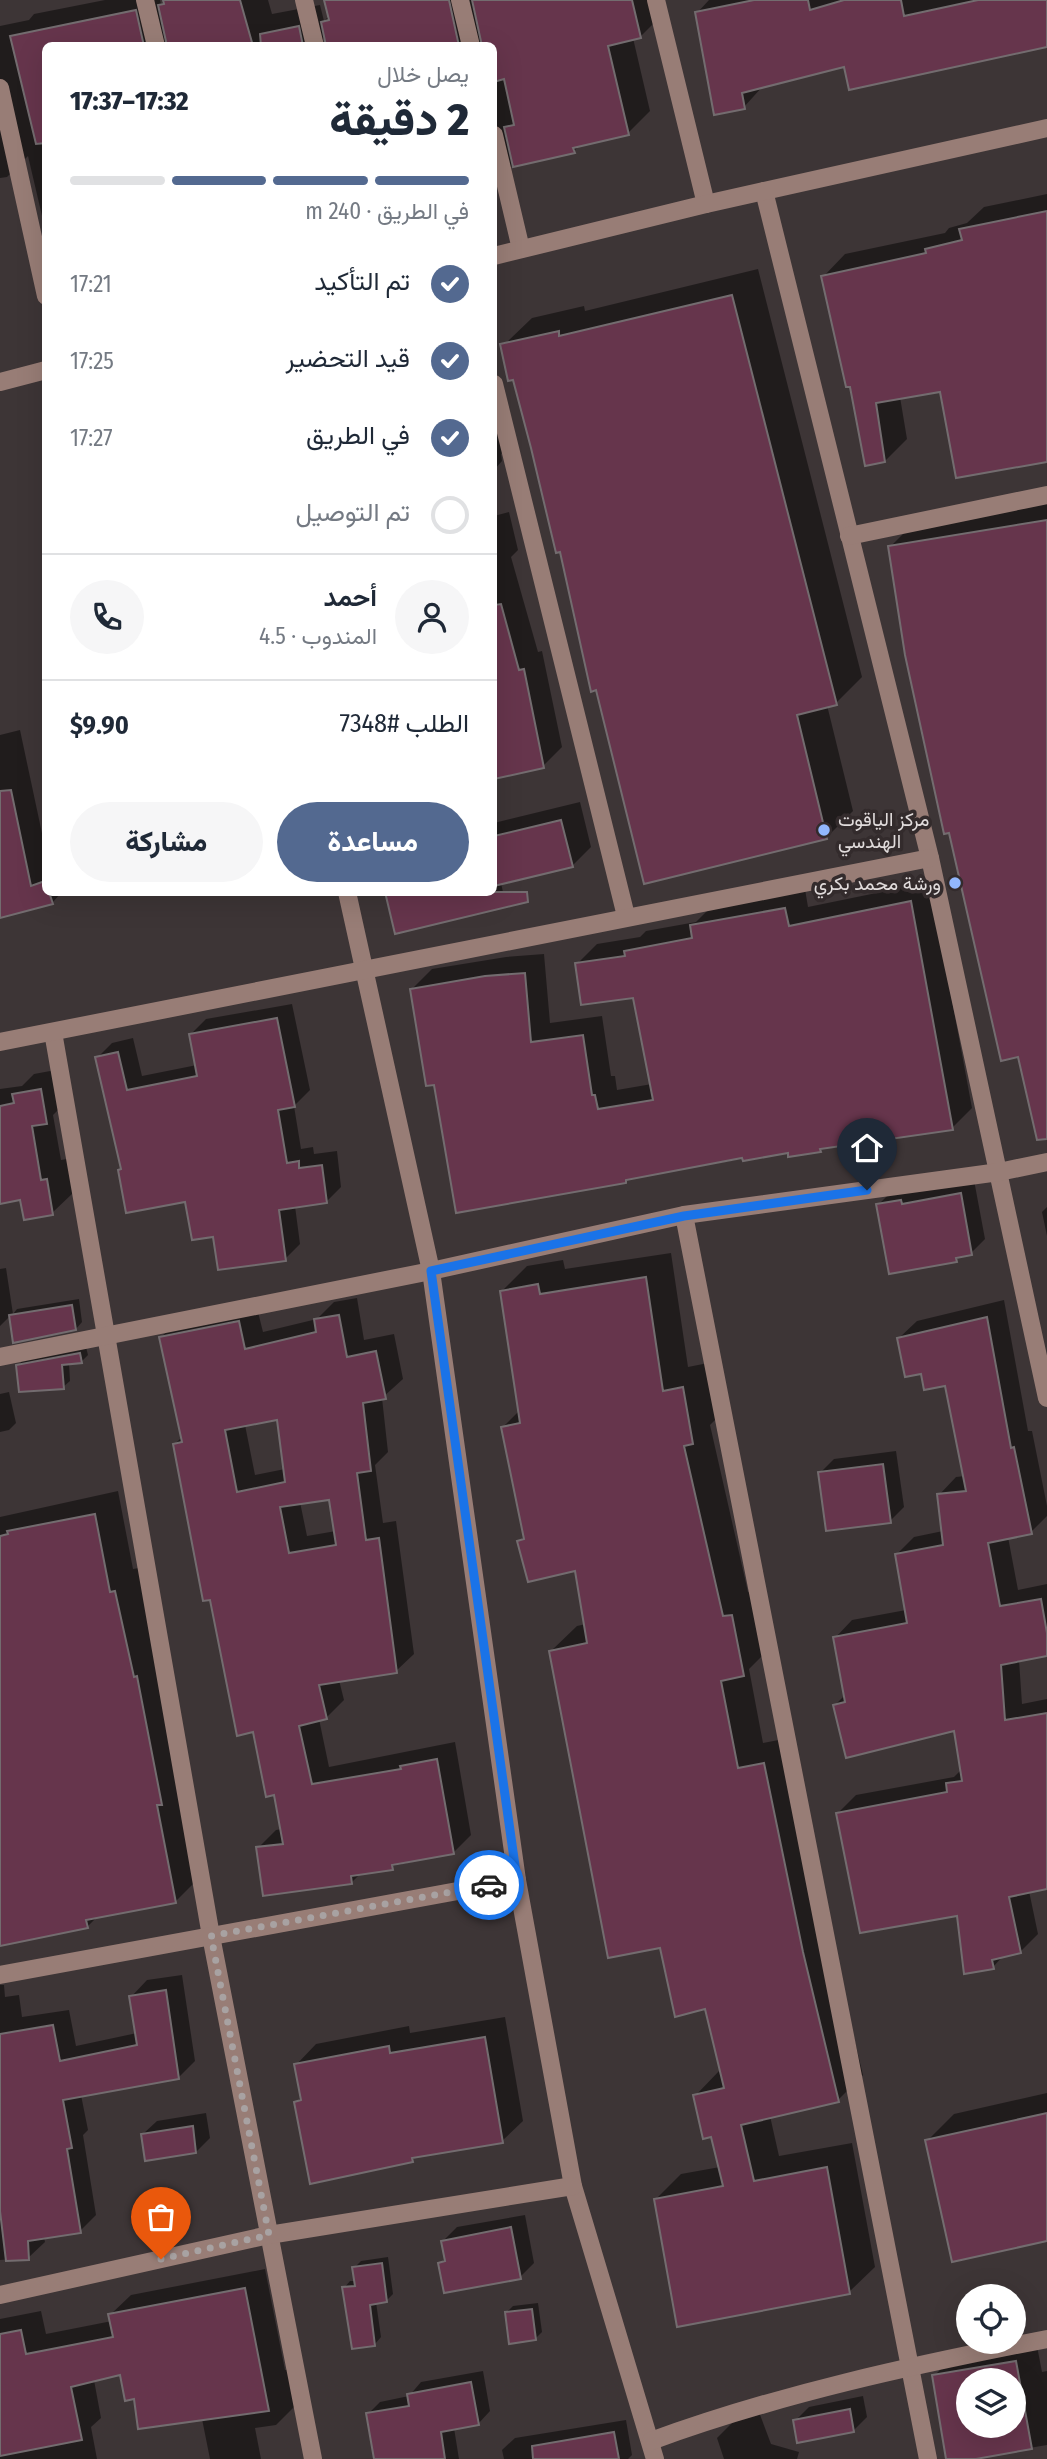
<!DOCTYPE html>
<html lang="ar">
<head>
<meta charset="utf-8">
<style>
  body { margin:0; font-family:"Fira Sans Condensed",Vazirmatn,sans-serif; background:#f6f6f7; color:#1f2937; direction:rtl; height:100vh; display:flex; flex-direction:column; font-size:26px; white-space:nowrap }
  * { box-sizing:border-box; margin:0 }
  p { font-size:23px; color:#747a83 }
  .icon { flex:none; width:38px; height:38px; fill:none; stroke:currentColor; stroke-width:2; stroke-linecap:round; stroke-linejoin:round }
  .map { position:relative; flex:1; overflow:hidden; direction:ltr }
  .details { position:absolute; left:42px; top:42px; width:455px; height:854px; display:flex; flex-direction:column; background:#fff; border-radius:10px; box-shadow:0 7px 28px #0002; direction:rtl }
  .details>* { flex:none }
  .fabs { position:absolute; left:956px; top:2284px; display:grid; gap:14px }
  .fabs a { display:grid; place-items:center; width:70px; height:70px; border-radius:50%; background:#fff; box-shadow:0 7px 28px #0002; font-size:35px }
  .pin { position:absolute; display:grid; place-items:center; width:60px; height:60px; color:#fff; margin:-72px -30px; border-radius:50% 50% 50% 0; rotate:-45deg; box-shadow:0 0 7px #0007 }
  .pin .icon { rotate:45deg }
  .courier { position:absolute; display:grid; place-items:center; width:70px; height:70px; margin:-35px; border:5px solid #1a73e8; border-radius:50%; background:#fff; color:#222; box-shadow:0 2px 9px #0007 }
  .summary em { font-style:normal; font-weight:800 }
  .summary div { display:flex; flex-direction:column-reverse }
  .summary { display:flex; align-items:center; justify-content:space-between; height:119px; padding:0 28px }
  h1 { font-size:46px; font-weight:800; line-height:52px }
  .bar { display:grid; grid-template-columns:repeat(4,1fr); gap:10px 7px; align-content:center; height:84px; padding:0 28px }
  .bar i { height:9px; border-radius:5px; background:#e0e1e3 }
  .bar .active { background:#536990 }
  .bar p { grid-column:span 4 }
  .line { display:flex; align-items:center; gap:18px; padding:0 28px; border-top:2px solid #e0e1e3 }
  .line div { flex:1 }
  .round { display:grid; place-items:center; flex:none; width:74px; height:74px; border-radius:37px; background:#f6f6f7 }
  ol { padding:0 28px; list-style:none }
  li { display:flex; align-items:center; gap:21px; height:77px }
  li p { margin-inline-start:auto }
  li .icon { padding:7px; border-radius:50%; background:#536990; color:#fff; stroke-width:4 }
  li:last-child { color:#747a83 }
  li i { width:38px; height:38px; border:4px solid #e0e1e3; border-radius:50% }
  .cta { display:flex; gap:14px; margin-top:auto; padding:14px 28px }
  .cta a { flex:1; height:80px; border-radius:42px; background:#536990; color:#fff; font-size:28px; font-weight:800; line-height:80px; text-align:center }
  .cta a+a { background:#f6f6f7; color:#1f2937 }
  .map>svg:first-child { display:block }
</style>
</head>
<body>
<div class="map">
<svg width="1047" height="2459" viewBox="0 0 1047 2459">
  <rect width="100%" height="100%" fill="#3d3536"/>
  <g fill="#0007" fill-rule="evenodd">
    <polygon points="105,0 160,0 161,4 165,0 268,0 272,14 320,5 324,21 330,15 325,0 659,0 662,15 640,37 633,38 650,111 628,133 581,144 574,151 513,165 494,185 494,46 327,46 326,36 323,39 324,46 46,46 46,233 28,156 7,177 0,178 0,26 29,20 34,14"/>
    <polygon points="709,0 1047,0 1047,45 845,65 763,86 744,107 697,13"/>
    <polygon points="1047,194 1047,461 942,390 900,397 907,439 885,461 851,384 823,277 845,254 945,233 949,228 967,223 984,207"/>
    <polygon points="758,269 862,677 836,703 827,705 853,811 827,837 561,550 505,344 532,318 584,306 585,311"/>
    <polygon points="500,427 505,450 501,454 502,461 494,470 494,428"/>
    <polygon points="1047,503 1047,1097 890,547 911,526"/>
    <polygon points="509,512 518,550 511,557 538,652 542,651 562,747 543,766 494,778 494,516"/>
    <polygon points="20,730 46,852 46,892 62,892 52,903 0,916 0,735"/>
    <polygon points="580,802 591,847 572,866 501,883 503,892 484,911 494,892 494,823"/>
    <polygon points="930,882 972,1108 952,1128 823,1146 820,1150 789,1151 629,1178 625,1181 435,1083 412,989 432,969 506,957 544,954 550,1023 602,1016 611,1076 615,1076 617,1090 652,1084 635,996 577,964 597,944 640,937 646,931 696,922 712,906 805,889 808,907"/>
    <polygon points="292,1004 310,1090 294,1106 301,1149 313,1147 314,1154 337,1151 341,1187 326,1202 295,1206 300,1244 285,1259 214,1235 186,1200 123,1168 97,1058 112,1043 133,1038 142,1076 197,1065 191,1034 206,1019"/>
    <polygon points="61,1069 66,1102 53,1115 61,1160 67,1159 73,1193 52,1213 22,1198 0,1202 0,1089 22,1086 34,1074"/>
    <polygon points="974,1180 985,1239 971,1253 961,1255 956,1260 878,1205 892,1191"/>
    <polygon points="1047,1207 1047,1236 1042,1212"/>
    <polygon points="671,1253 688,1367 708,1363 718,1417 710,1425 748,1592 758,1590 769,1649 749,1669 763,1743 789,1738 827,1925 863,2075 838,2100 770,2116 779,2156 852,2143 875,2267 849,2292 655,2200 681,2174 720,2167 712,2135 695,2096 720,2070 707,2007 661,1946 551,1651 577,1626 586,1624 576,1569 519,1542 525,1536 503,1427 520,1410 502,1291 527,1266 563,1260 565,1269"/>
    <polygon points="6,1268 13,1314 17,1309 79,1299 82,1322 76,1329 11,1315 0,1326 0,1269"/>
    <path d="M357,1298L364,1340L394,1334L403,1379L382,1398L388,1452L375,1465L383,1523L396,1521L414,1654L396,1671L339,1680L344,1700L326,1718L319,1719L329,1767L455,1742L471,1835L453,1853L361,1873L352,1882L258,1848L276,1830L282,1829L276,1793L212,1598L175,1444L183,1436L161,1337L179,1320L256,1304L263,1332L317,1319L334,1302ZM278,1418L285,1469L255,1475L245,1425ZM330,1498L336,1531L307,1536L300,1502Z"/>
    <polygon points="1004,1300 1028,1431 1032,1431 1047,1506 1047,1516 1031,1532 1008,1537 1018,1590 1047,1584 1047,1654 1019,1660 1022,1704 1047,1699 1047,1887 1029,1891 1038,1934 1020,1952 1004,1955 993,1967 958,1914 838,1813 856,1795 954,1777 962,1769 955,1729 835,1705 845,1695 835,1638 852,1620 906,1610 897,1554 914,1537 943,1531 939,1495 956,1477 965,1476 947,1383 922,1372 899,1338 917,1321"/>
    <polygon points="86,1347 88,1355 81,1362 69,1363 70,1381 63,1387 18,1366 24,1359"/>
    <polygon points="9,1392 16,1423 9,1430 0,1432 0,1394"/>
    <polygon points="896,1451 904,1507 890,1521 820,1473 834,1459"/>
    <polygon points="118,1491 133,1569 139,1568 199,1878 175,1902 98,1916 87,1927 0,1944 0,1517"/>
    <polygon points="182,1975 195,2061 179,2077 81,2095 88,2130 83,2135 96,2215 80,2231 44,2237 45,2242 28,2258 0,2260 0,1985 4,1985 5,1997 19,1995 22,2017 69,2010 76,2046 137,2033 131,1997 147,1980"/>
    <polygon points="505,2017 523,2121 502,2141 416,2156 412,2160 296,2103 302,2096 296,2065 316,2044 409,2026 410,2033"/>
    <polygon points="1047,2093 1047,2239 927,2141 954,2114"/>
    <polygon points="206,2113 210,2138 196,2152 143,2134 157,2121"/>
    <polygon points="525,2215 534,2263 520,2277 440,2263 446,2258 443,2241 457,2227"/>
    <polygon points="388,2257 393,2294 386,2301 376,2302 381,2337 375,2344 344,2288 350,2281 356,2281 354,2268 361,2261"/>
    <polygon points="265,2269 285,2370 292,2369 296,2405 276,2425 255,2428 261,2459 210,2459 202,2419 136,2397 122,2373 94,2380 101,2418 91,2427 97,2459 0,2459 0,2319 41,2311 46,2334 112,2321 110,2315 131,2295"/>
    <polygon points="538,2303 542,2332 535,2339 506,2313 513,2306"/>
    <path d="M1036,2341L1042,2372L1047,2371V2445L966,2459H948L934,2376L954,2356ZM968,2380H1013V2426H968Z"/>
    <polygon points="483,2371 490,2411 478,2424 454,2428 459,2459 375,2459 368,2414 380,2402 409,2396 421,2382"/>
    <polygon points="863,2396 867,2417 853,2431 795,2421 809,2407"/>
    <polygon points="759,2412 771,2444 799,2452 797,2459 724,2459 717,2438 734,2421"/>
    <polygon points="626,2420 632,2455 628,2459 504,2459 502,2450 515,2438"/>
  </g>
  <g fill="#66354c" stroke="#736c6f" stroke-width="2" fill-rule="evenodd">
    <polygon points="163,0 240,0 253,46 167,46 158,5 164,4"/>
    <polygon points="324,0 449,0 459,46 326,46 321,22 329,20"/>
    <polygon points="472,0 632,0 641,38 608,46 629,135 573,148 575,153 513,167 504,127 514,125 504,79 494,82 494,46 482,46"/>
    <polygon points="754,0 808,0 810,10 844,0 901,0 904,16 978,0 1047,0 1047,47 849,90 844,67 742,93 745,109 714,115 695,12"/>
    <polygon points="136,10 144,46 46,46 46,143 36,144 10,36"/>
    <polygon points="299,26 303,46 261,46 260,34"/>
    <polygon points="1047,211 1047,462 956,478 940,392 876,403 885,462 865,466 850,387 846,387 821,276 926,253 925,249 962,240 959,229"/>
    <polygon points="732,295 837,705 797,715 827,839 644,884 596,690 591,692 560,552 556,553 531,448 513,380 508,381 500,344 559,331 559,336"/>
    <polygon points="1047,520 1047,1139 1037,1140 1018,1057 1001,1061 949,833 944,834 905,655 888,546"/>
    <polygon points="501,604 519,670 524,669 544,768 494,779 494,605"/>
    <polygon points="11,790 31,886 45,881 46,892 49,892 53,904 0,918 0,791"/>
    <polygon points="561,820 573,867 494,886 494,836"/>
    <polygon points="385,892 527,892 528,902 395,934"/>
    <polygon points="911,901 953,1130 820,1149 821,1152 788,1157 788,1153 743,1161 742,1158 626,1180 626,1183 456,1213 434,1085 426,1086 410,989 485,976 525,973 531,1042 583,1035 592,1095 595,1095 598,1109 653,1100 633,998 581,1005 575,963 625,956 624,951 692,938 690,925 785,908 789,926"/>
    <polygon points="277,1018 295,1107 278,1110 287,1163 299,1161 299,1168 322,1165 327,1203 279,1210 286,1261 218,1270 213,1237 192,1240 185,1202 126,1213 118,1170 121,1169 95,1057 118,1052 127,1090 197,1076 189,1034"/>
    <polygon points="41,1089 47,1124 32,1126 41,1180 47,1179 53,1215 24,1220 20,1200 0,1204 0,1106 14,1103 12,1094"/>
    <polygon points="961,1193 972,1255 956,1258 957,1262 889,1274 876,1204 901,1200 902,1204"/>
    <polygon points="646,1277 663,1391 683,1387 693,1444 684,1446 723,1616 732,1615 744,1676 721,1681 738,1768 764,1763 803,1952 839,2102 741,2125 754,2181 827,2167 850,2294 677,2327 654,2199 723,2186 711,2137 703,2139 693,2095 724,2088 705,2009 675,2017 660,1948 608,1958 549,1651 587,1643 575,1571 528,1582 517,1541 524,1539 501,1427 520,1423 500,1291 538,1284 540,1294"/>
    <polygon points="72,1305 76,1330 13,1343 9,1315"/>
    <path d="M339,1315L347,1357L376,1351L386,1399L363,1403L371,1471L357,1473L366,1540L379,1538L397,1673L319,1685L327,1719L299,1726L312,1784L401,1769L400,1766L437,1759L454,1854L392,1865L393,1870L351,1876L352,1884L263,1896L256,1847L283,1844L274,1795L266,1797L253,1732L237,1736L210,1600L203,1601L173,1444L182,1442L159,1337L239,1321L245,1349L316,1332L314,1319ZM277,1420L285,1482L237,1492L225,1430ZM329,1500L336,1545L289,1553L280,1507Z"/>
    <polygon points="987,1317 1011,1448 1014,1447 1032,1534 988,1543 1000,1606 1041,1599 1047,1633 1047,1656 1001,1665 1005,1720 1047,1713 1047,1889 1009,1897 1021,1953 992,1960 994,1969 964,1974 957,1916 860,1933 836,1813 947,1792 946,1783 962,1781 954,1731 846,1758 833,1705 845,1702 833,1637 907,1623 895,1554 943,1545 937,1494 966,1491 945,1386 924,1390 921,1374 905,1377 897,1338"/>
    <polygon points="80,1353 82,1363 62,1365 64,1389 19,1392 16,1365"/>
    <polygon points="883,1464 891,1523 826,1531 818,1472"/>
    <polygon points="95,1514 110,1592 115,1591 134,1677 137,1676 162,1805 157,1805 176,1903 86,1920 88,1928 0,1946 0,1536 8,1534 7,1531"/>
    <polygon points="166,1990 179,2079 63,2100 72,2148 67,2149 81,2233 28,2241 29,2260 6,2261 0,2211 0,2034 53,2025 60,2061 137,2045 129,1996"/>
    <polygon points="485,2037 503,2143 412,2158 413,2162 310,2184 294,2102 301,2100 294,2064 389,2046 390,2053"/>
    <polygon points="1047,2113 1047,2241 952,2262 925,2140"/>
    <polygon points="193,2126 196,2153 145,2161 141,2134"/>
    <polygon points="511,2227 521,2279 444,2293 438,2263 445,2261 441,2241"/>
    <polygon points="382,2263 387,2302 370,2305 375,2346 352,2349 342,2287 355,2286 352,2267"/>
    <polygon points="245,2288 269,2411 138,2429 134,2399 125,2401 120,2375 71,2387 82,2440 0,2456 0,2334 21,2330 26,2354 113,2337 108,2314"/>
    <polygon points="532,2309 536,2340 509,2344 505,2312"/>
    <path d="M1016,2361L1032,2449L976,2459H946L932,2375ZM968,2380H1013V2426H968Z"/>
    <polygon points="471,2382 479,2425 441,2432 445,2459 374,2459 366,2413 409,2406 407,2394"/>
    <polygon points="850,2409 854,2432 797,2443 793,2420"/>
    <polygon points="614,2432 619,2459 533,2459 532,2446"/>
  </g>
  <g fill="none" stroke-linecap="round" stroke-linejoin="round">
    <g stroke="#987d76" stroke-width="18">
      <polyline points="145,0 156,46"/>
      <polyline points="304,0 315,46"/>
      <polyline points="460,0 471,46"/>
      <polyline points="656,0 706,204"/>
      <polyline points="0,88 46,296"/>
      <polyline points="494,135 521,249"/>
      <polyline points="764,191 930,858 1047,1398"/>
      <polyline points="494,256 706,204 1047,128"/>
      <polyline points="0,382 46,370"/>
      <polyline points="494,384 626,916"/>
      <polyline points="849,536 1047,495"/>
      <polyline points="347,892 431,1271 517,1880 573,2186 655,2459"/>
      <polyline points="53,1032 211,1936 313,2459"/>
      <polyline points="0,1042 930,858"/>
      <polyline points="684,1215 928,2459"/>
      <polyline points="0,1357 431,1271 684,1215 999,1172 1047,1162"/>
      <polyline points="0,1975 517,1880"/>
      <polyline points="0,2295 269,2235 573,2186"/>
      <path d="M651,2441C779,2394 913,2365 1047,2339"/>
    </g>
  </g>
  <g fill="none" stroke-linecap="round" stroke-linejoin="round">
    <polyline stroke="#a8a2a2" stroke-width="7" stroke-dasharray="0 12.6" points="161,2259 269,2235 211,1936 489,1885"/>
    <polyline stroke="#1a73e8" stroke-width="9" points="489,1885 517,1880 431,1271 684,1216 867,1190"/>
  </g>
  <g fill="#92b7fd" stroke="#332b2c" stroke-width="2.5">
    <circle cx="824" cy="830" r="7"/>
    <circle cx="955" cy="883" r="7"/>
  </g>
  <g text-anchor="middle" stroke-width="7" stroke-linejoin="round" paint-order="stroke">
    <g font-size="19" fill="#e1dcdc" stroke="#332b2c" text-anchor="start">
      <text x="838" y="826">مركز الياقوت<tspan x="838" dy="22">الهندسي</tspan></text>
      <text x="941" y="890" text-anchor="end">ورشة محمد بكري</text>
    </g>
  </g>
</svg>
<div class="fabs">
<a><svg class="icon" aria-label="locate" viewBox="0 0 24 24"><circle cx="12" cy="12" r="6"/><path d="M12 2v4M12 18v4M2 12h4M18 12h4"/></svg></a>
<a><svg class="icon" aria-label="layers" viewBox="0 0 24 24"><path d="M12 4l9 5-9 5-9-5zM3 14l9 5 9-5"/></svg></a>
</div>
<div class="pin" style="left:161px;top:2259px;background:#ea580c"><svg class="icon" aria-label="bag" viewBox="0 0 24 24"><path d="M5 8h14l-1 12H6zM9 8a3 3 0 0 1 6 0"/></svg></div>
<div class="pin" style="left:867px;top:1190px;background:#1f2937"><svg class="icon" aria-label="home" viewBox="0 0 24 24"><path d="M3 11l9-7 9 7M6 9v11h12V9"/></svg></div>
<div class="courier" style="left:489px;top:1885px"><svg class="icon" aria-label="car" viewBox="0 0 24 24"><path d="M5 17H2v-5l4-1 3-4h7l3 4 3 1v5h-3M9 17h6M6 11h13"/><circle cx="7" cy="17" r="2"/><circle cx="17" cy="17" r="2"/></svg></div>
<section class="details">
<div class="summary"><div><h1>2 دقيقة</h1><p>يصل خلال</p></div><em>17:32–17:37</em></div>
<div class="bar"><i class="active"></i><i class="active"></i><i class="active"></i><i></i><p>في الطريق · 240 m</p></div>
<ol>
<li><svg class="icon" aria-label="check" viewBox="0 0 24 24"><path d="M5 12l5 5 9-10"/></svg>تم التأكيد<p>17:21</p></li>
<li><svg class="icon" aria-label="check" viewBox="0 0 24 24"><path d="M5 12l5 5 9-10"/></svg>قيد التحضير<p>17:25</p></li>
<li><svg class="icon" aria-label="check" viewBox="0 0 24 24"><path d="M5 12l5 5 9-10"/></svg>في الطريق<p>17:27</p></li>
<li><i></i>تم التوصيل</li>
</ol>
<div class="line" style="height:126px"><a class="round"><svg class="icon" aria-label="person" viewBox="0 0 24 24"><circle cx="12" cy="8" r="4"/><path d="M4 21q1-7 8-7t8 7"/></svg></a><div><b>أحمد</b><p>المندوب · 4.5</p></div><a class="round"><svg class="icon" aria-label="phone" viewBox="0 0 24 24"><path d="M5 4h4l2 5-3 2q2 4 5 5l2-3 5 2v4C11 20 4 13 5 4z"/></svg></a></div>
<div class="line" style="height:91px"><div>الطلب #7348</div><b>$9.90</b></div>
<div class="cta"><a>مساعدة</a><a>مشاركة</a></div>
</section>
</div>
</body>
</html>
